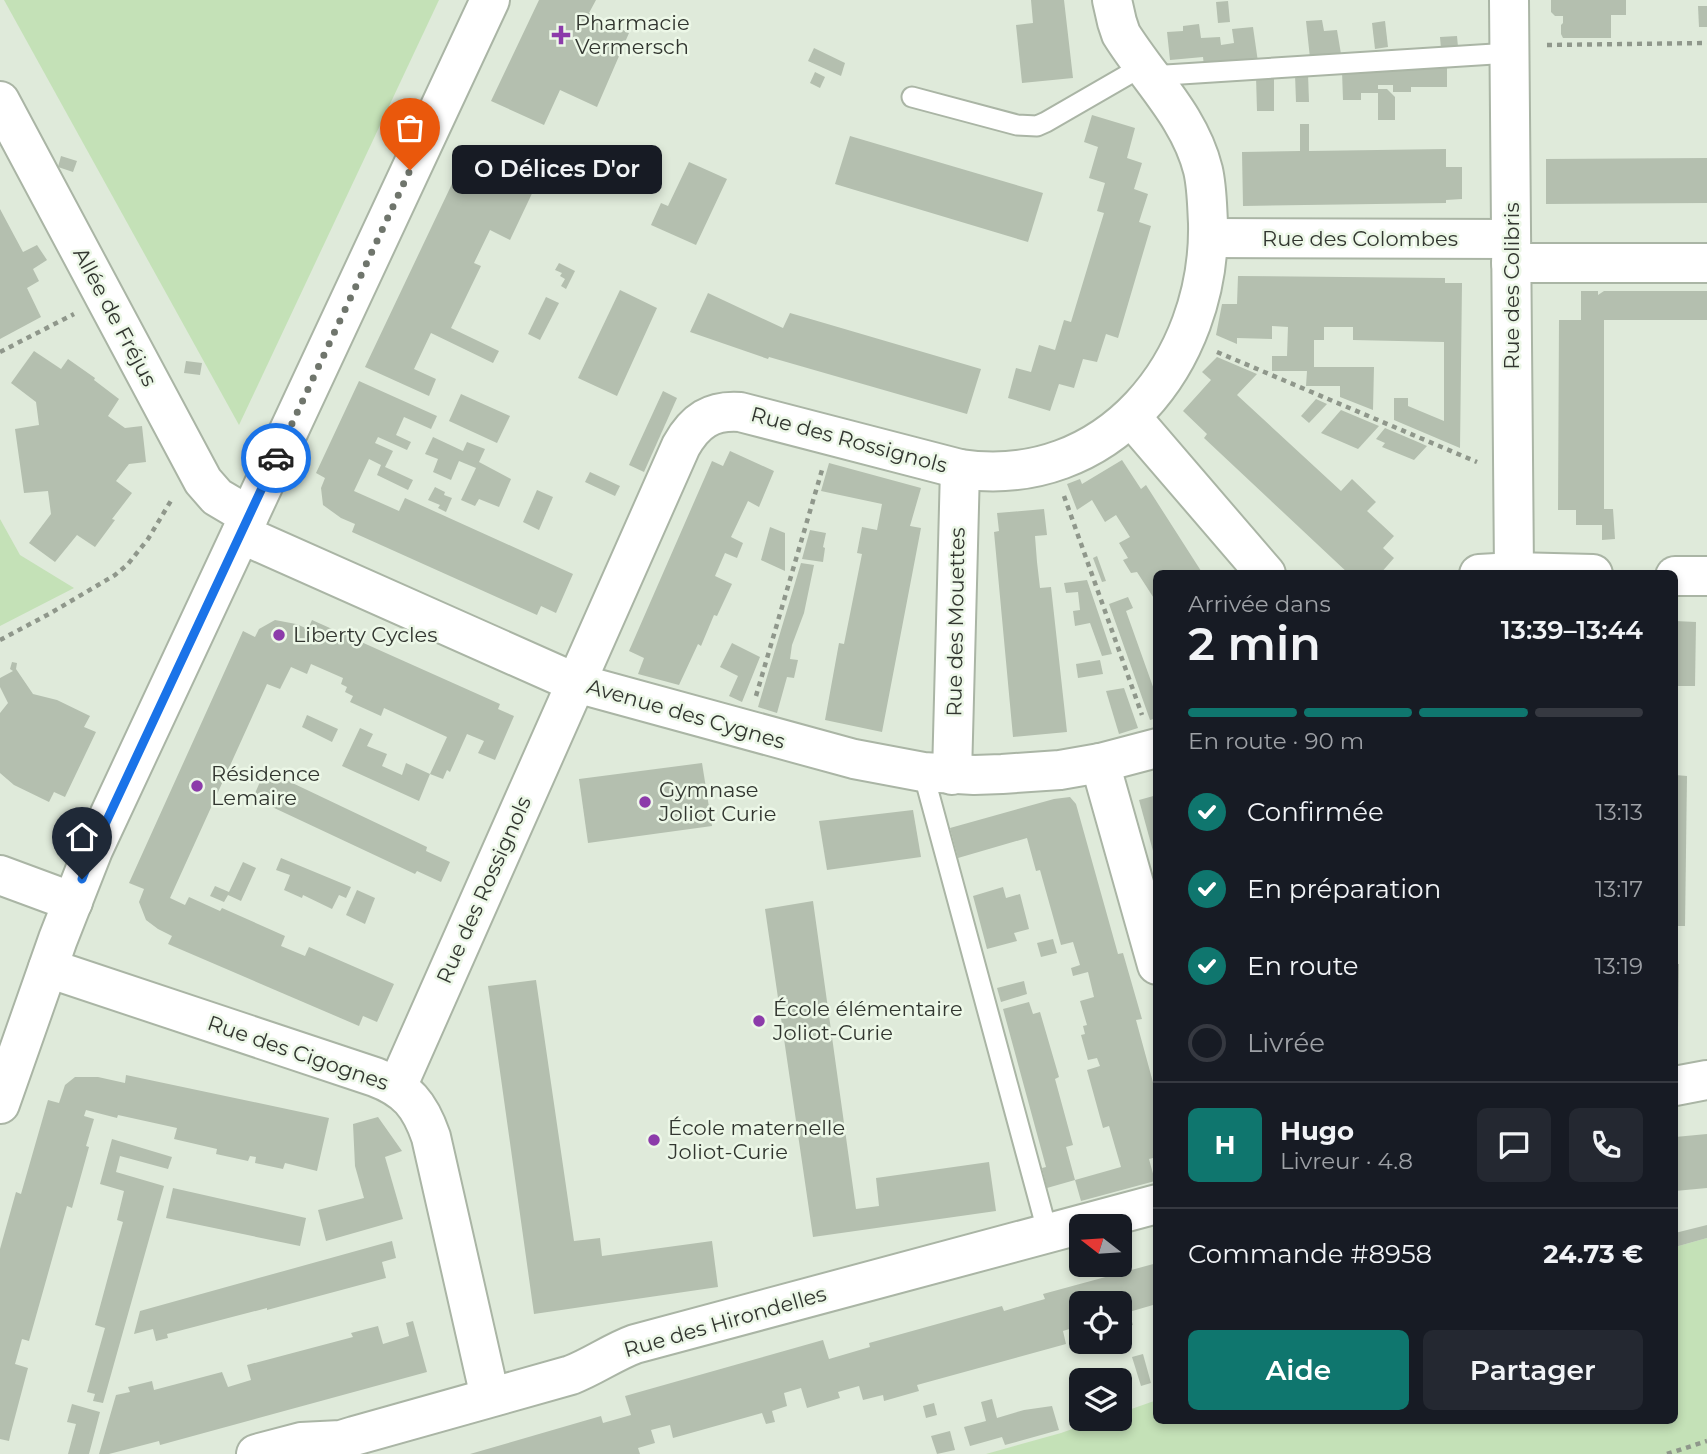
<!DOCTYPE html>
<html lang="fr">
<head>
<meta charset="utf-8">
<style>
  body { margin:0; font-family:Montserrat,sans-serif; background:#242831; color:#f1f3f6; height:100vh; display:flex; flex-direction:column; font-size:26px; white-space:nowrap }
  * { box-sizing:border-box; margin:0 }
  p { font-size:23px; color:#9ea1a6 }
  .icon { flex:none; width:38px; height:38px; fill:none; stroke:currentColor; stroke-width:2; stroke-linecap:round; stroke-linejoin:round }
  .map { position:relative; flex:1; overflow:hidden }
  .drawer { position:absolute; left:1153px; top:570px; width:525px; height:854px; display:flex; flex-direction:column; background:#171b24; border-radius:10px; box-shadow:0 4px 10px #0003 }
  .drawer>* { flex:none }
  .needle { width:46px; rotate:287deg }
  .buttons { position:absolute; left:1069px; top:1214px; display:grid; gap:14px }
  .buttons a { display:grid; place-items:center; width:63px; height:63px; border-radius:10px; background:#171b24; box-shadow:0 4px 10px #0003; font-size:35px }
  .pin { position:absolute; display:grid; place-items:center; width:60px; height:60px; color:#fff; margin:-72px -30px; border-radius:50% 50% 50% 0; rotate:-45deg; box-shadow:0 0 7px #0007 }
  .pin .icon { rotate:45deg }
  .courier { position:absolute; display:grid; place-items:center; width:70px; height:70px; margin:-35px; border:5px solid #1a73e8; border-radius:50%; background:#fff; color:#222; box-shadow:0 2px 9px #0007 }
  .bubble { position:absolute; height:49px; border-radius:10px; background:#171b24; box-shadow:0 4px 10px #0003; font-size:23px; font-weight:600; line-height:49px; text-align:center }
  .headline em { font-style:normal; font-weight:600 }
  .headline div { display:flex; flex-direction:column-reverse }
  .headline { display:flex; align-items:center; justify-content:space-between; height:119px; padding:0 35px }
  h1 { font-size:46px; font-weight:600; line-height:52px }
  .bar { display:grid; grid-template-columns:repeat(4,1fr); gap:10px 7px; align-content:center; height:84px; padding:0 35px }
  .bar i { height:9px; border-radius:5px; background:#363941 }
  .bar .selected { background:#0f766e }
  .bar p { grid-column:span 4 }
  .line { display:flex; align-items:center; gap:18px; padding:0 35px; border-top:2px solid #363941 }
  .line div { flex:1 }
  .round { display:grid; place-items:center; flex:none; width:74px; height:74px; border-radius:10px; background:#242831 }
  ol { padding:0 35px; list-style:none }
  li { display:flex; align-items:center; gap:21px; height:77px }
  li p { margin-inline-start:auto }
  li .icon { padding:7px; border-radius:50%; background:#0f766e; color:#fff; stroke-width:4 }
  li:last-child { color:#9ea1a6 }
  li i { width:38px; height:38px; border:4px solid #363941; border-radius:50% }
  .button { display:flex; gap:14px; margin-top:auto; padding:14px 35px }
  .button a { flex:1; height:80px; border-radius:10px; background:#0f766e; color:#fff; font-size:28px; font-weight:600; line-height:80px; text-align:center }
  .button a+a { background:#242831; color:#f1f3f6 }
  .map>svg:first-child { display:block }
</style>
</head>
<body>
<div class="map">
<svg width="1707" height="1454" viewBox="0 0 1707 1454">
  <rect width="100%" height="100%" fill="#dfeada"/>
  <g fill="#c4e1b7">
    <polygon points="4,0 439,0 239,425"/>
    <polygon points="0,519 20,555 74,588 0,626"/>
    <polygon points="1707,1238 1707,1454 986,1454 1061,1433 1101,1419 1120,1419 1120,1413 1157,1400 1157,1421 1675,1421 1675,1247"/>
  </g>
  <g fill="#b4bfaf">
    <polygon points="539,0 596,0 589,13 629,33 597,107 560,90 544,125 491,101"/>
    <polygon points="1031,0 1064,0 1073,78 1022,83 1016,25 1033,23"/>
    <polygon points="1551,0 1626,0 1626,15 1611,15 1611,38 1563,38 1561,34 1561,25 1563,23 1563,16 1555,16 1551,12"/>
    <polygon points="1228,1 1230,22 1218,23 1216,2"/>
    <polygon points="1698,6 1707,6 1707,27 1699,27"/>
    <polygon points="1322,20 1324,31 1337,30 1341,54 1310,58 1306,21"/>
    <polygon points="1385,21 1388,47 1375,49 1372,23"/>
    <polygon points="1199,24 1201,38 1220,37 1221,45 1234,43 1232,29 1253,27 1258,62 1204,66 1203,57 1170,60 1167,32 1183,31 1183,26"/>
    <polygon points="1457,36 1458,47 1441,49 1440,37"/>
    <polygon points="814,48 845,63 841,76 808,61"/>
    <polygon points="1447,65 1447,87 1411,87 1411,92 1393,92 1393,85 1378,85 1378,89 1387,89 1395,97 1395,120 1378,120 1378,93 1361,93 1361,100 1343,100 1342,71"/>
    <polygon points="815,72 825,77 820,88 810,83"/>
    <polygon points="1308,73 1309,102 1296,102 1295,74"/>
    <polygon points="1274,75 1274,111 1257,111 1256,76"/>
    <polygon points="1092,115 1135,128 1127,158 1142,163 1134,189 1148,194 1139,222 1151,226 1118,338 1106,334 1097,362 1083,359 1074,388 1059,384 1050,411 1008,398 1016,368 1031,372 1039,345 1055,350 1064,320 1071,322 1104,213 1097,211 1105,183 1089,178 1098,147 1084,142"/>
    <polygon points="1300,124 1309,124 1309,151 1446,149 1446,167 1462,167 1462,199 1446,200 1446,203 1243,206 1242,152 1300,151"/>
    <polygon points="850,136 1043,193 1028,242 835,184"/>
    <polygon points="469,148 519,171 516,176 536,185 510,240 490,230 474,263 481,266 451,328 499,351 493,363 431,333 414,369 436,379 429,396 365,367"/>
    <polygon points="61,156 77,161 73,172 58,167"/>
    <polygon points="1707,158 1707,203 1546,204 1546,159"/>
    <polygon points="689,162 727,179 696,245 651,225 661,203 668,206"/>
    <polygon points="0,209 23,252 37,245 47,260 33,269 39,281 27,288 41,317 0,339"/>
    <polygon points="559,263 575,271 566,289 561,286 565,279 560,276 562,273 555,270"/>
    <polygon points="1238,276 1445,278 1445,283 1462,283 1460,448 1394,420 1394,398 1408,398 1408,406 1444,421 1444,342 1353,340 1353,327 1324,327 1324,340 1314,340 1314,367 1374,367 1373,410 1340,397 1340,386 1306,386 1307,371 1272,371 1272,356 1287,356 1288,327 1272,326 1272,339 1237,338 1237,344 1216,335 1222,304 1237,304"/>
    <polygon points="620,290 657,308 617,396 578,378"/>
    <polygon points="1581,291 1598,291 1598,295 1604,291 1707,291 1707,320 1604,320 1604,509 1613,509 1615,539 1602,540 1602,525 1576,525 1576,510 1558,510 1559,320 1581,320"/>
    <polygon points="708,293 783,328 790,313 981,369 967,414 769,357 768,359 690,332"/>
    <polygon points="546,297 559,303 540,340 528,334"/>
    <polygon points="34,351 61,369 68,359 95,378 94,380 119,399 108,416 125,428 142,426 146,462 129,464 116,481 132,493 112,519 115,520 95,547 77,535 55,562 29,543 51,514 48,491 24,493 15,429 39,425 36,402 11,383"/>
    <polygon points="1217,357 1257,374 1237,395 1341,491 1352,479 1376,502 1367,511 1394,536 1383,548 1394,558 1380,574 1349,574 1204,438 1207,434 1183,411 1211,380 1202,372"/>
    <polygon points="186,361 202,363 200,375 184,373"/>
    <polygon points="359,381 437,416 431,429 404,417 396,435 411,442 407,450 378,437 375,443 393,451 385,467 413,480 408,490 377,475 381,465 369,459 354,491 399,511 405,498 573,574 556,613 541,606 537,615 352,532 355,524 341,518 323,505 321,488 325,478 316,473"/>
    <polygon points="663,391 677,398 644,472 629,465"/>
    <polygon points="461,394 510,416 497,443 449,421"/>
    <polygon points="1316,399 1327,404 1309,423 1301,416"/>
    <polygon points="1341,410 1379,426 1358,449 1321,433"/>
    <polygon points="1385,428 1418,442 1427,446 1414,460 1382,447 1385,443 1376,439"/>
    <polygon points="433,437 463,451 467,442 485,449 479,462 511,479 499,507 479,499 475,506 461,500 476,468 459,461 451,480 433,472 438,459 425,454"/>
    <polygon points="730,451 774,471 759,507 748,501 731,537 743,543 737,558 725,553 715,576 732,584 717,616 714,615 701,646 698,644 679,685 638,674 644,658 629,651 712,461 723,466"/>
    <polygon points="1122,460 1141,489 1146,485 1203,574 1157,574 1157,603 1137,572 1131,573 1123,560 1128,558 1119,543 1130,537 1116,515 1105,522 1092,500 1077,510 1067,484 1080,479 1082,484"/>
    <polygon points="829,463 921,488 910,526 921,528 882,732 825,720 839,643 844,644 862,554 857,553 862,527 877,530 882,504 821,491"/>
    <polygon points="590,472 620,486 615,496 585,482"/>
    <polygon points="435,487 445,492 444,495 452,498 446,512 438,508 440,505 428,500"/>
    <polygon points="537,490 553,497 539,530 523,522"/>
    <polygon points="1044,509 1047,535 1035,536 1037,562 1040,588 1051,587 1067,732 1013,737 994,532 999,531 997,513"/>
    <polygon points="770,527 785,533 785,571 761,560"/>
    <polygon points="810,530 826,533 823,547 825,548 823,562 802,559"/>
    <polygon points="1097,556 1106,581 1102,582 1093,558"/>
    <polygon points="801,563 814,565 804,613 792,645 790,659 798,660 794,678 787,677 777,713 758,707"/>
    <polygon points="1087,580 1101,621 1112,654 1102,656 1090,623 1075,626 1073,611 1080,610 1078,592 1066,593 1064,583"/>
    <polygon points="1128,597 1133,608 1126,611 1157,698 1157,718 1150,720 1109,604"/>
    <polygon points="275,620 296,624 308,629 312,620 500,704 498,709 514,716 495,760 478,753 484,741 467,734 450,772 447,770 443,779 430,774 447,737 384,708 381,716 350,702 353,696 345,692 347,687 341,684 343,678 311,664 307,674 291,667 280,689 267,684 170,898 185,905 189,897 220,911 222,908 285,936 281,946 305,956 309,947 394,984 377,1022 363,1016 359,1026 168,944 172,936 158,929 146,920 139,902 144,889 129,883 243,631 255,637 259,629"/>
    <polygon points="1675,621 1696,622 1695,686 1675,686"/>
    <polygon points="732,643 760,657 742,702 729,696 738,676 720,667"/>
    <polygon points="1100,660 1103,674 1078,678 1076,664"/>
    <polygon points="12,662 17,663 16,669 33,694 57,700 90,716 84,727 96,732 65,797 54,792 49,802 14,785 0,773 0,713 8,703 0,687 0,678 13,671 10,669"/>
    <polygon points="1124,688 1138,728 1119,734 1106,691"/>
    <polygon points="307,715 338,729 332,742 302,727"/>
    <polygon points="360,728 373,734 367,746 387,754 382,766 402,775 406,763 430,774 419,801 342,766"/>
    <polygon points="702,763 712,826 588,843 579,779"/>
    <polygon points="265,770 427,847 426,851 450,862 441,882 417,871 415,874 253,798"/>
    <polygon points="1675,775 1687,776 1685,926 1675,926"/>
    <polygon points="1157,795 1157,850 1153,851 1139,800"/>
    <polygon points="1070,797 1076,804 1118,954 1123,953 1142,1019 1136,1020 1157,1097 1157,1157 1149,1159 1155,1181 1081,1201 1075,1180 1047,1188 1042,1168 1046,1167 1003,1009 1029,1002 1033,1014 1040,1012 1059,1077 1055,1079 1073,1145 1066,1147 1075,1180 1121,1167 1109,1126 1103,1128 1087,1070 1100,1066 1097,1058 1088,1060 1081,1035 1085,1034 1083,1026 1087,1025 1080,1001 1094,997 1088,972 1073,976 1071,968 1080,965 1073,942 1061,945 1040,870 1036,871 1027,838 958,858 950,828 1054,799"/>
    <polygon points="913,810 921,857 827,870 819,821"/>
    <polygon points="281,858 351,887 346,898 339,895 332,909 303,895 302,898 284,890 290,875 276,870"/>
    <polygon points="243,862 256,868 241,901 228,895 224,902 210,896 215,886 229,892"/>
    <polygon points="1003,887 1006,898 1020,894 1029,929 1014,933 1017,941 987,949 973,896"/>
    <polygon points="357,890 375,898 365,924 346,915"/>
    <polygon points="813,901 856,1209 879,1206 876,1178 989,1162 996,1211 813,1237 765,909"/>
    <polygon points="1053,939 1057,953 1041,957 1037,943"/>
    <polygon points="1675,964 1679,964 1678,1029 1675,1029"/>
    <polygon points="536,980 574,1241 600,1238 602,1256 712,1241 718,1287 534,1314 488,986"/>
    <polygon points="1024,981 1027,994 1001,1002 997,988"/>
    <polygon points="126,1075 329,1118 317,1171 285,1163 283,1169 255,1163 256,1157 250,1156 248,1161 216,1154 217,1149 174,1139 177,1128 118,1115 117,1118 86,1110 84,1116 94,1119 86,1146 89,1147 72,1208 67,1206 29,1341 22,1339 15,1364 28,1368 11,1432 9,1441 0,1439 0,1249 16,1192 21,1194 48,1100 59,1103 65,1085 75,1077 98,1077 125,1083"/>
    <polygon points="378,1117 402,1151 385,1157 403,1219 326,1241 318,1210 364,1198 355,1166 353,1124"/>
    <polygon points="1707,1134 1707,1188 1675,1191 1675,1137"/>
    <polygon points="112,1139 172,1157 168,1169 120,1156 116,1172 164,1186 103,1403 93,1401 95,1394 87,1392 105,1328 95,1325 123,1222 117,1220 124,1191 100,1184"/>
    <polygon points="173,1188 306,1218 300,1246 166,1218"/>
    <polygon points="1707,1225 1707,1238 1675,1247 1675,1233"/>
    <polygon points="392,1241 396,1258 382,1262 386,1278 267,1310 267,1308 167,1334 168,1338 156,1341 153,1329 134,1334 140,1311"/>
    <polygon points="1157,1263 1157,1315 1153,1305 1129,1312 1133,1325 1124,1327 1128,1340 1120,1342 1120,1304 1082,1304 1082,1325 1063,1331 1066,1344 917,1385 919,1391 884,1401 883,1395 863,1400 859,1386 838,1392 840,1398 807,1408 801,1388 784,1393 787,1406 772,1411 775,1422 766,1424 762,1413 673,1438 670,1425 651,1430 655,1443 638,1448 640,1454 470,1454 601,1416 603,1423 631,1415 625,1396 823,1340 829,1359 870,1347 869,1343 1002,1306 1004,1311 1024,1305 1045,1299 1043,1294"/>
    <polygon points="413,1321 427,1372 160,1445 159,1441 109,1454 99,1454 116,1395 130,1392 128,1387 152,1381 154,1390 222,1372 228,1387 251,1380 247,1365 353,1337 351,1333 378,1326 383,1344 409,1336 406,1323"/>
    <polygon points="1143,1354 1151,1383 1141,1386 1132,1357"/>
    <polygon points="992,1399 997,1418 1024,1410 1052,1406 1059,1430 1005,1445 1002,1437 970,1446 964,1427 986,1421 981,1402"/>
    <polygon points="934,1403 937,1415 926,1418 923,1406"/>
    <polygon points="72,1404 100,1412 89,1454 68,1454 76,1424 67,1422"/>
    <polygon points="950,1431 955,1450 937,1454 931,1436"/>
  </g>
  <g fill="none" stroke-linecap="round" stroke-linejoin="round">
    <g stroke="#aab5a5" stroke-width="23">
      <g id="lane">
        <polyline points="1150,76 1510,53"/>
        <polyline points="912,97 1017,125 1037,126 1046,122 1143,66"/>
        <polyline points="923,772 1048,1234"/>
      </g>
    </g>
    <g stroke="#aab5a5" stroke-width="42">
      <g id="street">
        <polyline points="1509,0 1514,572"/>
        <polyline points="0,101 203,481 217,497 249,516"/>
        <polyline points="1208,238 1511,239"/>
        <polyline points="1511,263 1707,263"/>
        <polyline points="1131,417 1266,574"/>
        <polyline points="241,534 576,683 854,759 923,772 974,775 1002,774 1060,770 1100,763 1157,748"/>
        <polyline points="1479,574 1514,572 1593,574"/>
        <polyline points="1675,576 1707,576"/>
        <polyline points="1100,763 1157,965"/>
        <polyline points="952,775 960,469"/>
        <polyline points="0,875 73,902"/>
        <path d="M48,968L375,1077C407,1089 420,1105 431,1137L490,1397"/>
        <polyline points="1675,1086 1707,1080"/>
        <path d="M397,1087L681,446C695,421 711,410 740,412L960,469C1108,491 1211,362 1208,223C1207,205 1207,187 1203,170C1190,117 1149,79 1121,34L1117,22L1112,0"/>
        <path d="M256,1454L301,1442L341,1440L354,1436L571,1375C594,1366 613,1352 635,1344L1157,1204"/>
      </g>
    </g>
    <g stroke="#aab5a5" stroke-width="42">
      <polyline id="secondary" points="0,1104 58,939 93,850 490,0"/>
    </g>
    <g stroke="#8f978b" stroke-width="4.5" stroke-dasharray="5 5" stroke-linecap="butt">
      <polyline points="1547,45 1707,43"/>
      <polyline points="0,352 74,314"/>
      <polyline points="1217,352 1477,462"/>
      <polyline points="1064,496 1142,715"/>
      <polyline points="0,640 49,614 115,575 128,564 148,539 172,499"/>
      <polyline points="756,696 822,470"/>
      <polyline points="1667,1454 1707,1441"/>
    </g>
    <use href="#lane" stroke="#fff" stroke-width="19"/>
    <use href="#street" stroke="#fff" stroke-width="38"/>
    <use href="#secondary" stroke="#fff" stroke-width="38"/>
  </g>
  <g fill="none" stroke-linecap="round" stroke-linejoin="round">
    <polyline stroke="#6f756c" stroke-width="7" stroke-dasharray="0 12.6" points="276,458 410,170"/>
    <polyline stroke="#1a73e8" stroke-width="9" points="82,879 93,850 276,458"/>
  </g>
  <g fill="#8c3baa" stroke="#ecf7e7" stroke-width="2.5">
    <path d="M557.5 24.5h7v7h7v7h-7v7h-7v-7h-7v-7h7z"/>
    <circle cx="279" cy="635" r="7"/>
    <circle cx="197" cy="786" r="7"/>
    <circle cx="645" cy="802" r="7"/>
    <circle cx="759" cy="1021" r="7"/>
    <circle cx="654" cy="1140" r="7"/>
  </g>
  <g text-anchor="middle" stroke-width="5" stroke-linejoin="round" paint-order="stroke">
    <g font-size="21" fill="#323630" stroke="#ecf7e7" text-anchor="start">
      <text x="575" y="30">Pharmacie<tspan x="575" dy="24">Vermersch</tspan></text>
      <text x="293" y="642">Liberty Cycles</text>
      <text x="211" y="781">Résidence<tspan x="211" dy="24">Lemaire</tspan></text>
      <text x="659" y="797">Gymnase<tspan x="659" dy="24">Joliot Curie</tspan></text>
      <text x="773" y="1016">École élémentaire<tspan x="773" dy="24">Joliot-Curie</tspan></text>
      <text x="668" y="1135">École maternelle<tspan x="668" dy="24">Joliot-Curie</tspan></text>
    </g>
    <g font-size="21" fill="#323630" stroke="#ecf7e7">
      <text x="1360" y="246">Rue des Colombes</text>
      <text transform="translate(1512 286) rotate(-90)" y="7">Rue des Colibris</text>
      <text transform="translate(115 317) rotate(62)" y="7">Allée de Fréjus</text>
      <text transform="translate(849 440) rotate(15)" y="7">Rue des Rossignols</text>
      <text transform="translate(956 622) rotate(-89)" y="7">Rue des Mouettes</text>
      <text transform="translate(686 714) rotate(16)" y="7">Avenue des Cygnes</text>
      <text transform="translate(484 890) rotate(-66)" y="7">Rue des Rossignols</text>
      <text transform="translate(298 1053) rotate(19)" y="7">Rue des Cigognes</text>
      <text transform="translate(725 1322) rotate(-16)" y="7">Rue des Hirondelles</text>
    </g>
  </g>
</svg>
<div class="buttons">
<a><svg class="needle" viewBox="-14 -14 28 28"><path d="M0-13l5 13h-10z" fill="#e53935"/><path d="M0 13l5-13h-10z" fill="#9ea1a6"/></svg></a>
<a><svg class="icon" aria-label="locate" viewBox="0 0 24 24"><circle cx="12" cy="12" r="6"/><path d="M12 2v4M12 18v4M2 12h4M18 12h4"/></svg></a>
<a><svg class="icon" aria-label="layers" viewBox="0 0 24 24"><path d="M12 4l9 5-9 5-9-5zM3 14l9 5 9-5"/></svg></a>
</div>
<div class="pin" style="left:410px;top:170px;background:#ea580c"><svg class="icon" aria-label="bag" viewBox="0 0 24 24"><path d="M5 8h14l-1 12H6zM9 8a3 3 0 0 1 6 0"/></svg></div>
<div class="pin" style="left:82px;top:879px;background:#1f2937"><svg class="icon" aria-label="home" viewBox="0 0 24 24"><path d="M3 11l9-7 9 7M6 9v11h12V9"/></svg></div>
<div class="courier" style="left:276px;top:458px"><svg class="icon" aria-label="car" viewBox="0 0 24 24"><path d="M5 17H2v-5l4-1 3-4h7l3 4 3 1v5h-3M9 17h6M6 11h13"/><circle cx="7" cy="17" r="2"/><circle cx="17" cy="17" r="2"/></svg></div>
<div class="bubble" style="left:452px;top:145px;width:210px">O Délices D'or</div>
<section class="drawer">
<div class="headline"><div><h1>2 min</h1><p>Arrivée dans</p></div><em>13:39–13:44</em></div>
<div class="bar"><i class="selected"></i><i class="selected"></i><i class="selected"></i><i></i><p>En route · 90 m</p></div>
<ol>
<li><svg class="icon" aria-label="check" viewBox="0 0 24 24"><path d="M5 12l5 5 9-10"/></svg>Confirmée<p>13:13</p></li>
<li><svg class="icon" aria-label="check" viewBox="0 0 24 24"><path d="M5 12l5 5 9-10"/></svg>En préparation<p>13:17</p></li>
<li><svg class="icon" aria-label="check" viewBox="0 0 24 24"><path d="M5 12l5 5 9-10"/></svg>En route<p>13:19</p></li>
<li><i></i>Livrée</li>
</ol>
<div class="line" style="height:126px"><b class="round" style="background:#0f766e;color:#fff">H</b><div><b>Hugo</b><p>Livreur · 4.8</p></div><a class="round"><svg class="icon" aria-label="chat" viewBox="0 0 24 24"><path d="M4 5h16v11H9l-5 4z"/></svg></a><a class="round"><svg class="icon" aria-label="phone" viewBox="0 0 24 24"><path d="M5 4h4l2 5-3 2q2 4 5 5l2-3 5 2v4C11 20 4 13 5 4z"/></svg></a></div>
<div class="line" style="height:91px"><div>Commande #8958</div><b>24.73 €</b></div>
<div class="button"><a>Aide</a><a>Partager</a></div>
</section>
</div>
</body>
</html>
